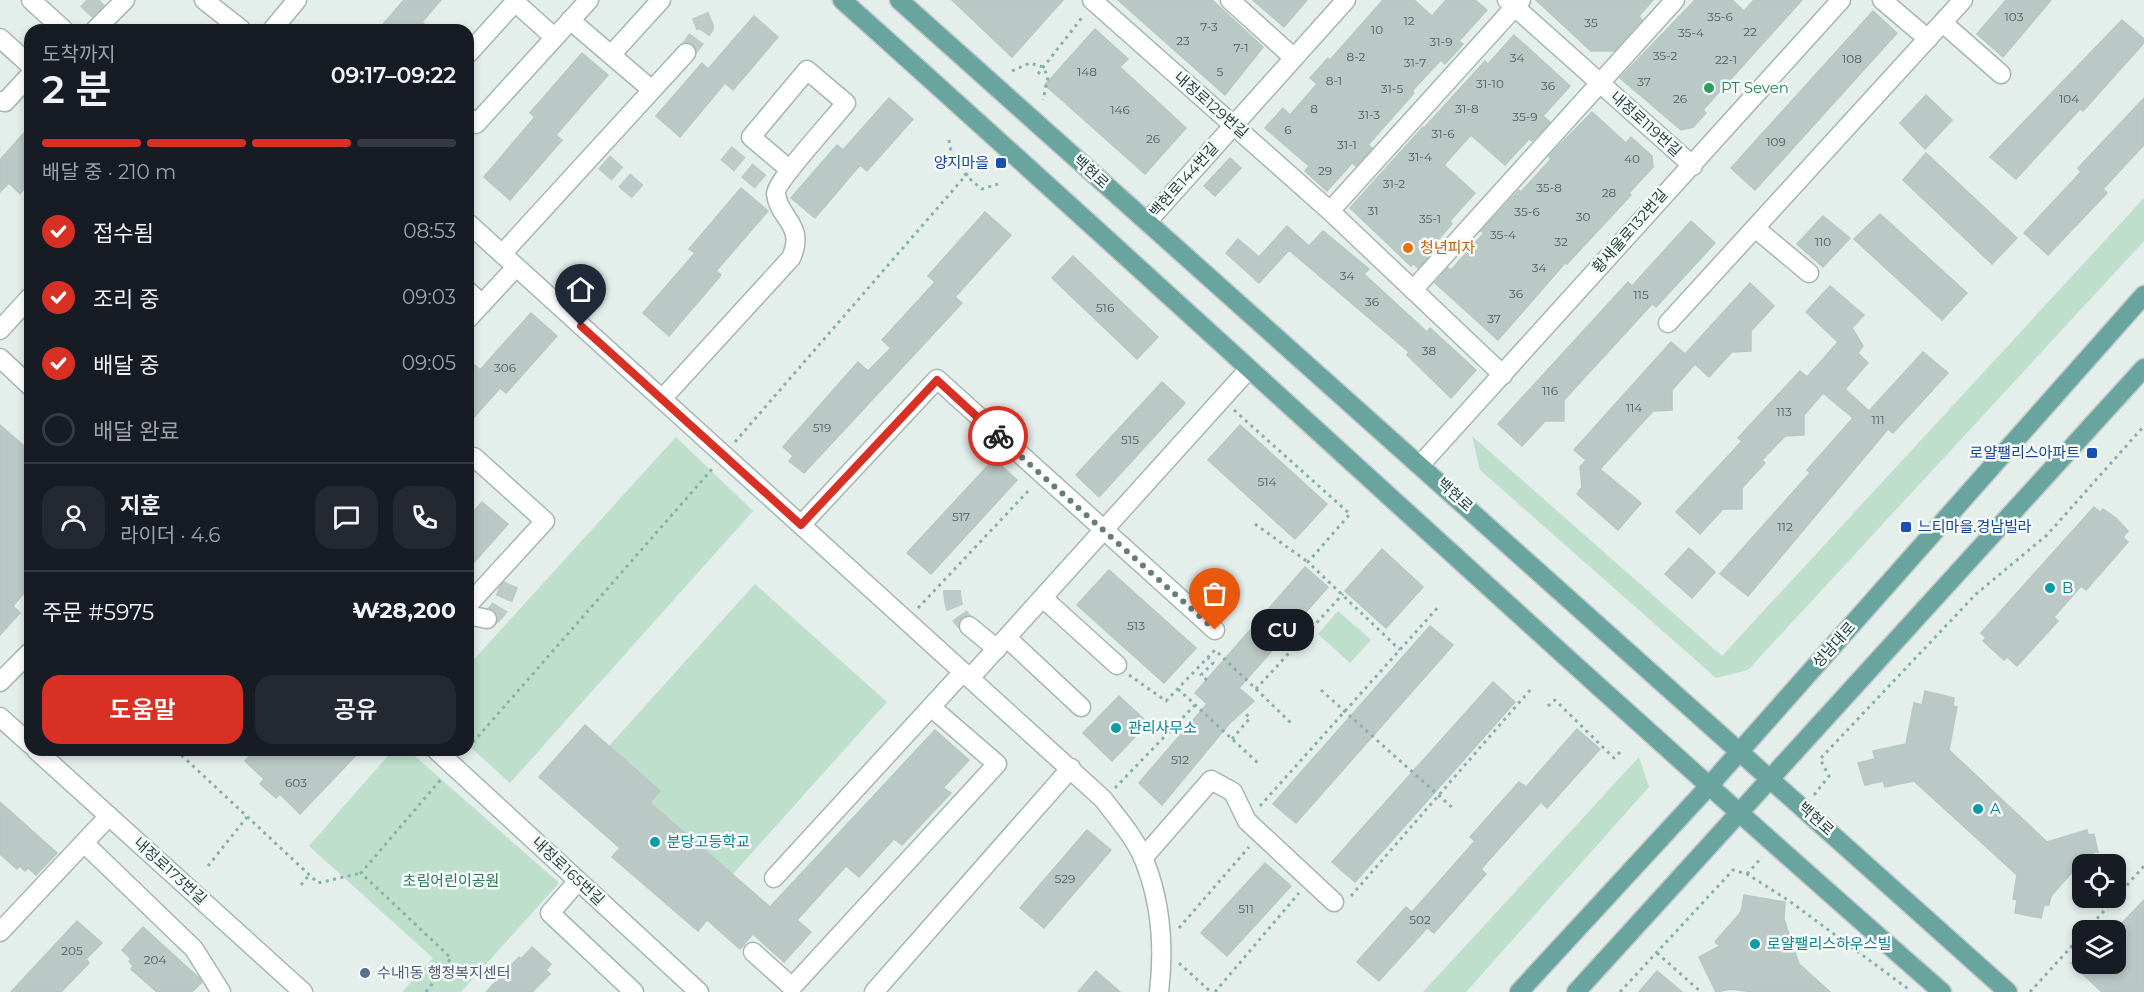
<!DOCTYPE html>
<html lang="ko">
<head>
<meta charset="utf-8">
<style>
  body { margin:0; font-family:Montserrat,"Noto Sans KR",sans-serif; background:#242831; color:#f1f3f6; height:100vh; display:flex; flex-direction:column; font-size:22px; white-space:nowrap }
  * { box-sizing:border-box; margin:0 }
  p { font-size:20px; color:#9ea1a6 }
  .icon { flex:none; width:33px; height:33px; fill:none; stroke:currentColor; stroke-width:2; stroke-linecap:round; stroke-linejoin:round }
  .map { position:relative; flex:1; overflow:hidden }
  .details { position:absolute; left:24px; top:24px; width:450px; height:732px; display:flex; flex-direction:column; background:#171b24; border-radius:18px; box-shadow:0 3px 9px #0003 }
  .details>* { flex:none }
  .fabs { position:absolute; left:2072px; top:854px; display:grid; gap:12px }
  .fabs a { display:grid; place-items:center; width:54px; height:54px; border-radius:12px; background:#171b24; box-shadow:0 3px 9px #0003; font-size:30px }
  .pin { position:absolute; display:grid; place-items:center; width:51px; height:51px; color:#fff; margin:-62px -26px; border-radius:50% 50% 50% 0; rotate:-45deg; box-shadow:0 0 6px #0007 }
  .pin .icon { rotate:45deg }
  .courier { position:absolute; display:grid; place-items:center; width:60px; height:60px; margin:-30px; border:4px solid #d93025; border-radius:50%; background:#fff; color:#222; box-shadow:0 2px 8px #0007 }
  .bubble { position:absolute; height:42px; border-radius:18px; background:#171b24; box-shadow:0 3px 9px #0003; font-size:20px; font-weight:600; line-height:42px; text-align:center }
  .overview em { font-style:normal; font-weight:600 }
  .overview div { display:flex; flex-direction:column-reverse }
  .overview { display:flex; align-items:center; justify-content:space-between; height:102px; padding:0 18px }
  h1 { font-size:39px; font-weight:600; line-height:45px }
  .bar { display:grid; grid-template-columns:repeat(4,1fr); gap:9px 6px; align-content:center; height:72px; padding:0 18px }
  .bar i { height:8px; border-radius:4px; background:#363941 }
  .bar .current { background:#d93025 }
  .bar p { grid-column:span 4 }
  .line { display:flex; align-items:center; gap:15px; padding:0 18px; border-top:2px solid #363941 }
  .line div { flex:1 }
  .round { display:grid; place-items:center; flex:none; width:63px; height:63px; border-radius:18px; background:#242831 }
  ol { padding:0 18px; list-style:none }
  li { display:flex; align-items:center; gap:18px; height:66px }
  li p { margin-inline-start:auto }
  li .icon { padding:6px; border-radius:50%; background:#d93025; color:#fff; stroke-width:4 }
  li:last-child { color:#9ea1a6 }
  li i { width:33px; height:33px; border:3px solid #363941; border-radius:50% }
  .action { display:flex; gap:12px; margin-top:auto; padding:12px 18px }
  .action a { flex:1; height:69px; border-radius:18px; background:#d93025; color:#fff; font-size:24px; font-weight:600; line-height:69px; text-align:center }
  .action a+a { background:#242831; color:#f1f3f6 }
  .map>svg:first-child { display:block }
</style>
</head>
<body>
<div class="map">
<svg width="2144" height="992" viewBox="0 0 2144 992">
  <rect width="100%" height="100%" fill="#e4eeeb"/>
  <g fill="#bddfcc">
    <polygon points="2144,198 2144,241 1748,670 1716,678 1480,470 1472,436 1722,656"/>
    <polygon points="676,437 753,511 510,783 468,745 468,666"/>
    <polygon points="755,584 887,702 732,875 599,757"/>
    <polygon points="1338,611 1371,640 1350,663 1318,634"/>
    <polygon points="393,750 408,750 559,883 461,992 402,992 433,958 309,846"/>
    <polygon points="1639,757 1649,787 1466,992 1423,992"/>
  </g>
  <g fill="#bac9c5" stroke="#b7c8c3" stroke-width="1.5">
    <polygon points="404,0 441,0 422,22 432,30 378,30"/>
    <polygon points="952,0 1063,0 1012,57"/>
    <polygon points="1118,0 1212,0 1263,47 1225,95"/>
    <polygon points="1253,0 1307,0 1284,27"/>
    <polygon points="1383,0 1414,0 1432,16 1446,0 1475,0 1487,10 1459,41 1463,44 1445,64 1441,60 1412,91 1414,93 1368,145 1372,148 1356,166 1352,163 1327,191 1305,171 1309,166 1265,128 1283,108 1290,115 1317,84 1310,78 1328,58 1330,60"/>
    <polygon points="1536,0 1653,0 1639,16 1642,20 1614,51 1591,51"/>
    <polygon points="1695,0 1732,0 1744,11 1754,0 1802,0 1703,110 1706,113 1693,127 1681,130 1620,78"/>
    <polygon points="2006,0 2051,0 2003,57 1977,34"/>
    <polygon points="1873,11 1897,33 1755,190 1731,168"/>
    <polygon points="754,16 778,37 733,90 725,83 680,137 656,116 702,63 708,69"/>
    <polygon points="2122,20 2144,39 2144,43 2083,111 2080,109 2016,179 1990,157"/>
    <polygon points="1095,29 1128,59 1120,67 1186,128 1145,174 1045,85"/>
    <polygon points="1514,35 1570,86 1543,116 1550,122 1532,141 1529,139 1505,165 1471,135 1444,165 1475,193 1450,221 1452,224 1429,250 1432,253 1418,268 1413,263 1411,266 1350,208 1423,127 1424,128 1485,61 1488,64"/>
    <polygon points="582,53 608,75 556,135 562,140 510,200 484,177 535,117 530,113"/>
    <polygon points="1926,95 1952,120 1925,149 1900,123"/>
    <polygon points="889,98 913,119 867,171 860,165 815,218 791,198 837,145 843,150"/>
    <polygon points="2144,98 2144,145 2103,189 2107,193 2048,255 2024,233 2081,172 2078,168"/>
    <polygon points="1592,112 1626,143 1631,137 1652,156 1653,167 1629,193 1631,195 1567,264 1565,263 1498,340 1435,283 1448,268 1451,270 1484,233 1481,231 1519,190 1521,192 1551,159 1549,156"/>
    <polygon points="30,126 30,182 20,194 9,183 0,192 0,160"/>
    <polygon points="1926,153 2017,238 1992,264 1903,180"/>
    <polygon points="1230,158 1241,168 1215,196 1204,186"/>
    <polygon points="741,188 768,211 716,271 721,275 669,336 643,313 695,253 689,249"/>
    <polygon points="985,212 1011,235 955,297 962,303 804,473 789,461 793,456 783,447 858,362 868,371 891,348 882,340 935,282 928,276"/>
    <polygon points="1880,214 1967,293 1942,320 1854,239"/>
    <polygon points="1823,216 1850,238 1823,267 1797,244"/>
    <polygon points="1691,221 1715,243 1656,307 1652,304 1564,400 1564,421 1545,421 1522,446 1498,424 1628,282 1632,286"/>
    <polygon points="1287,226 1309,246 1323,231 1369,269 1364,274 1427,332 1430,328 1476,370 1451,398 1407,355 1409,352 1289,250 1259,283 1226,253 1238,239 1259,257"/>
    <polygon points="1073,256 1158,337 1137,359 1052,278"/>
    <polygon points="1750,283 1774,306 1751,331 1751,351 1732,352 1709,377 1695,364 1672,390 1672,410 1653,411 1600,469 1641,503 1618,530 1577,494 1582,487 1580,467 1586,460 1574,450 1671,342 1685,354"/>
    <polygon points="1830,286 1864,315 1852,328 1863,346 1858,353 1868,363 1845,389 1869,411 1923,352 1948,373 1893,433 1888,429 1748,596 1720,574 1810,473 1807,470 1853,418 1823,393 1804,415 1804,435 1785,436 1762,460 1765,463 1742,488 1742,509 1723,509 1700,534 1676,512 1742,441 1738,438 1800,371 1807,377 1838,342 1806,312"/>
    <polygon points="531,313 557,336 506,393 500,388 468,424 468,373 475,365 480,370"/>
    <polygon points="1162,382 1185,403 1099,497 1076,475"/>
    <polygon points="0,425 30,451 30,586 13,606 20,613 0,635"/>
    <polygon points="1240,425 1327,504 1295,539 1208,460"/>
    <polygon points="994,459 1017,480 931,574 907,553"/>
    <polygon points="482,502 508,524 468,569 468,518"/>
    <polygon points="2094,507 2100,512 2103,509 2117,519 2128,531 2123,537 2128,542 2086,590 2081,586 2054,617 2058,621 2017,666 2007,657 2004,660 1983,641 1986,638 1981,633"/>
    <polygon points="1689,548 1715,572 1692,598 1665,574"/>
    <polygon points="1382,549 1423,587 1386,628 1345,591"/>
    <polygon points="1305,567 1328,587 1239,688 1254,701 1229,724 1162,805 1139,783 1207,704 1195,693"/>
    <polygon points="1109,570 1196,648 1164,683 1077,605"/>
    <polygon points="1430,626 1453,645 1296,823 1273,804"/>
    <polygon points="1493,682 1515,702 1355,882 1332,862"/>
    <polygon points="1925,691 1954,698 1953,706 1957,707 1949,750 2047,842 2087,830 2088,835 2094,834 2098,852 2093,852 2095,859 2079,863 2080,868 2074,870 2051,896 2049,905 2044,905 2041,918 2015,913 2017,900 2013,899 2017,875 1914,781 1885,787 1883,781 1865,785 1858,763 1875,759 1873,751 1906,744 1914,703 1922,705"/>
    <polygon points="1119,696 1148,723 1112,761 1083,733"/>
    <polygon points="585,725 660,791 650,803 770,907 935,730 969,760 943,788 951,793 902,845 894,839 859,877 846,866 797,920 811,932 784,962 753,934 740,949 707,920 698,931 612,857 620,848 539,777"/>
    <polygon points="1577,729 1600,749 1547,808 1541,802 1481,869 1486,874 1434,933 1427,928 1379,981 1357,962 1406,907 1412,912 1475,841 1470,837 1519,782 1526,787"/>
    <polygon points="255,750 361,750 300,814 280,794 276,798 260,784 264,779 245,761"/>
    <polygon points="0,802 57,853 36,875 28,868 25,871 20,866 17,869 0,854"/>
    <polygon points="1087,830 1111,850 1044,928 1020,908"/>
    <polygon points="1265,863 1291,886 1227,956 1201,933"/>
    <polygon points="1744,895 1785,902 1784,919 1799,964 1830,992 1753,992 1731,989 1716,992 1699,957 1720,946 1715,942 1741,912"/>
    <polygon points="2144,900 2144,992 2102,992 2071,963 2115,963 2115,930"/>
    <polygon points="77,921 102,943 86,959 89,963 61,992 11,992"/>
    <polygon points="143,927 199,978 202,982 192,992 157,992 131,969 133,966 129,961 131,959 122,950"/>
    <polygon points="532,947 551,964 546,970 550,974 532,992 486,992 519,957 521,959"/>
    <polygon points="1096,971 1120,992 1078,992"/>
    <polygon points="1657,971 1682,992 1639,992"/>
  </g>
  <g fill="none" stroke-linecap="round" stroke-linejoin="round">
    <g stroke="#bdcbc8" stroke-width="18" stroke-dasharray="18 9" stroke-linecap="butt">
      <polyline points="86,0 99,12"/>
      <polyline points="686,53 705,27 699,13"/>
      <polyline points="726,153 762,183"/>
      <polyline points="604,162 639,193"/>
      <path d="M952,590C952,607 957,615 969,626"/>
      <path d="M487,619C501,613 504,597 510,584"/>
    </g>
    <g stroke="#a6b6b3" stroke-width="21">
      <g id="minor">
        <polyline points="31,0 64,30"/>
        <polyline points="204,0 242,30"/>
        <polyline points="1092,0 1330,211 1503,375"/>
        <polyline points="1230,0 1294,58"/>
        <polyline points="1507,0 1693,166"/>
        <polyline points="1882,0 1928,39"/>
        <polyline points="570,20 652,90"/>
        <polyline points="1943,23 2001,74"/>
        <polyline points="95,30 125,0"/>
        <polyline points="272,30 297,0"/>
        <polyline points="0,38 30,65"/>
        <polyline points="468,54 515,2 554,37"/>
        <polyline points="611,55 661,0"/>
        <polyline points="0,101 5,102 30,75"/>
        <polyline points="468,117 476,124 589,0"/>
        <polyline points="1330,211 1521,0"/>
        <polyline points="1147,222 1346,0"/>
        <path d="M468,223L1103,799C1118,819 1138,841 1146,865C1161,905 1164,950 1159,992"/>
        <polyline points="1755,228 1809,273"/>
        <polyline points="502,254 686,53"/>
        <polyline points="1413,290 1675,0"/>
        <polyline points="468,291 482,304"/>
        <polyline points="468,319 516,267"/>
        <polyline points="1668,323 1963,0"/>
        <polyline points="0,330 30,297"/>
        <polyline points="0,358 30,386"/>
        <path d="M662,399L791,258C806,225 779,219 776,194C775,182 835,117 846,103L807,70L751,137L790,170"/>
        <polyline points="468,463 474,457 545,521 468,605"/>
        <polyline points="1421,464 1841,0"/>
        <polyline points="801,525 937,379 1215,630"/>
        <polyline points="1043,598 1117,665"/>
        <polyline points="468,615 487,619"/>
        <polyline points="969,626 997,649"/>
        <polyline points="1007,638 1081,707"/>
        <polyline points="970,678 1248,370"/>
        <polyline points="0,682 30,652"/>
        <polyline points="0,717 30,744"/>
        <polyline points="36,750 303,992"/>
        <polyline points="436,750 699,992"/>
        <polyline points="84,843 194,949 221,992"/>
        <polyline points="1143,858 1211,780 1233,792 1247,821 1334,902"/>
        <polyline points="774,878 963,672"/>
        <polyline points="578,881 550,913 634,992"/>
        <polyline points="0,932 109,816"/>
        <polyline points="753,952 792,987 997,764 931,707"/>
        <polyline points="874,992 1071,768"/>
      </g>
    </g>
    <g stroke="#c1cac9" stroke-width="21">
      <g id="major">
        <path d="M842,0C1210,329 1570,667 1942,992"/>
        <path d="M899,0C1268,331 1639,660 2008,992"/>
        <polyline points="1519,992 1709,786 2144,295"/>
        <polyline points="1576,992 2144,368"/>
      </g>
    </g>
    <g stroke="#85b2ab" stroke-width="3" stroke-dasharray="3 4.5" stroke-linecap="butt">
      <polyline points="1012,71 1030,63 1043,67 1048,77 1043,100"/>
      <polyline points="1038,74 1084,15"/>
      <path d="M949,140C951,162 965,176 982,189L998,184"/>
      <polyline points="1234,410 1350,514 1308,562 1400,650"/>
      <polyline points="735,442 973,167"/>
      <polyline points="1255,524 1308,562"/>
      <polyline points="918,608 1031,488"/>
      <polyline points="1129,675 1166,701 1215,650 1256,689 1343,594"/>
      <polyline points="1207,680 1201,675 1213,663 1208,658"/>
      <polyline points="1178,689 1258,763"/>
      <polyline points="1256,689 1292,724"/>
      <polyline points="1321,690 1455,810"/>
      <polyline points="1548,706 1555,700 1614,758 1621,751"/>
      <polyline points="1232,739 1250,718 1244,712"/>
      <polyline points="468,748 713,468"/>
      <polyline points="176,750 318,883 361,873"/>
      <polyline points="1115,788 1195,705"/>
      <polyline points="1814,795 1829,776 1820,759 1976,594 2047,535 2144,426"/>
      <polyline points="1260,806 1440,605"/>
      <polyline points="208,866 247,817"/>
      <polyline points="1747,874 1762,857"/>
      <polyline points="301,885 309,875"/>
      <polyline points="1351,896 1531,689"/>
      <polyline points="1179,928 1249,847"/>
      <polyline points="2087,930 2144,866"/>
      <polyline points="1657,953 1701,992"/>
      <polyline points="1179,963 1211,992"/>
      <polyline points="426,992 451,958 361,873 442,778"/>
      <polyline points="1215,992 1299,893"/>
      <polyline points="1620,992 1733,870 1747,874 1788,900 1911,991"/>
      <polyline points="2030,992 2082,935"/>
    </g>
    <use href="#minor" stroke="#fff" stroke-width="18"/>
    <use href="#major" stroke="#69a49e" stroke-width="18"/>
  </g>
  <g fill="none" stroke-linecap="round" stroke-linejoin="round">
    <polyline stroke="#677d7a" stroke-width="6" stroke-dasharray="0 10.8" points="998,436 1215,630"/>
    <polyline stroke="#d93025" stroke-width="8" points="581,326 801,525 937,380 998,436"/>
  </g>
  <circle fill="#2e9e5b" stroke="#f5faf8" stroke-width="2" cx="1709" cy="88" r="6"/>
  <g fill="#1a4fb4" stroke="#f5faf8" stroke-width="2">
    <rect x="995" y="157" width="12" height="12" rx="3"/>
    <rect x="2086" y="447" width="12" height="12" rx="3"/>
    <rect x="1900" y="521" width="12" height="12" rx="3"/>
  </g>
  <circle fill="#e8710a" stroke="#f5faf8" stroke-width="2" cx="1408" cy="248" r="6"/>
  <g fill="#0f9aa8" stroke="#f5faf8" stroke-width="2">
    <circle cx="2050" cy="588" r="6"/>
    <circle cx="1116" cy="728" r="6"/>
    <circle cx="1978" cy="809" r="6"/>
    <circle cx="655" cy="842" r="6"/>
    <circle cx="1755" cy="944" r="6"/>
  </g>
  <circle fill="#5c6f8a" stroke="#f5faf8" stroke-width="2" cx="365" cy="973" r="6"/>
  <g text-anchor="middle" stroke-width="5" stroke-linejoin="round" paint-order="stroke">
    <g font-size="12" fill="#49625f">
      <text x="1720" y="21">35-6</text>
      <text x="2014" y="21">103</text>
      <text x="1409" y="25">12</text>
      <text x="1591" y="27">35</text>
      <text x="1209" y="31">7-3</text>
      <text x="1377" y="34">10</text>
      <text x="1750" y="36">22</text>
      <text x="1691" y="37">35-4</text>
      <text x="1183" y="45">23</text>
      <text x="1441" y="46">31-9</text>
      <text x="1241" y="52">7-1</text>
      <text x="1665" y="60">35-2</text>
      <text x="1356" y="61">8-2</text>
      <text x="1517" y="62">34</text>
      <text x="1852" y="63">108</text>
      <text x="1726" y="64">22-1</text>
      <text x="1415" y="67">31-7</text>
      <text x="1087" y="76">148</text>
      <text x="1220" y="76">5</text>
      <text x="1334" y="85">8-1</text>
      <text x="1644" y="86">37</text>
      <text x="1490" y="88">31-10</text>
      <text x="1548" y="90">36</text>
      <text x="1392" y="93">31-5</text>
      <text x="1680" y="103">26</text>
      <text x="2069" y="103">104</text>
      <text x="1314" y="113">8</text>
      <text x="1467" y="113">31-8</text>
      <text x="1120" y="114">146</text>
      <text x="1369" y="119">31-3</text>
      <text x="1525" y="121">35-9</text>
      <text x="1288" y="134">6</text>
      <text x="1443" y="138">31-6</text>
      <text x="1153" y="143">26</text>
      <text x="1776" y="146">109</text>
      <text x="1347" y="149">31-1</text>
      <text x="1420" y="161">31-4</text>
      <text x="1632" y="163">40</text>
      <text x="1325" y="175">29</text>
      <text x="1394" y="188">31-2</text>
      <text x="1549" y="192">35-8</text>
      <text x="1609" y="197">28</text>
      <text x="1373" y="215">31</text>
      <text x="1527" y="216">35-6</text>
      <text x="1583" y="221">30</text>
      <text x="1430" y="223">35-1</text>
      <text x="1503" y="239">35-4</text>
      <text x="1561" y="246">32</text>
      <text x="1823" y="246">110</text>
      <text x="1539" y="272">34</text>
      <text x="1347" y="280">34</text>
      <text x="1516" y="298">36</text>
      <text x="1641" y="299">115</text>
      <text x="1372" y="306">36</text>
      <text x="1105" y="312">516</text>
      <text x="1494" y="323">37</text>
      <text x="1429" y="355">38</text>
      <text x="505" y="372">306</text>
      <text x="1550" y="395">116</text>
      <text x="1634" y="412">114</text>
      <text x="1784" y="416">113</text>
      <text x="1878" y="424">111</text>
      <text x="822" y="432">519</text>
      <text x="1130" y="444">515</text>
      <text x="1267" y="486">514</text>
      <text x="961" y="521">517</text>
      <text x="1785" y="531">112</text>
      <text x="1136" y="630">513</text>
      <text x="1180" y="764">512</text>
      <text x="296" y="787">603</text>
      <text x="1065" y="883">529</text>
      <text x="1246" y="913">511</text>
      <text x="1420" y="924">502</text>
      <text x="72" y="955">205</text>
      <text x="155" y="964">204</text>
    </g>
    <g font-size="15" fill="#27864d" stroke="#f5faf8" text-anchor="start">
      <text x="1721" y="93">PT Seven</text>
    </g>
    <g font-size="15" fill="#23403d" stroke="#f5faf8">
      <text transform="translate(1211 105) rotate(41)" y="5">내정로129번길</text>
      <text transform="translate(1646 124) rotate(42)" y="5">내정로119번길</text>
      <text transform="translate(1091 172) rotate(42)" y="5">백현로</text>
      <text transform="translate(1184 180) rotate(-48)" y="5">백현로144번길</text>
      <text transform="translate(1630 231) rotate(-49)" y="5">황새울로132번길</text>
      <text transform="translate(1455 495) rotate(42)" y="5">백현로</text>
      <text transform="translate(1834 645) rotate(-48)" y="5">성남대로</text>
      <text transform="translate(1816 819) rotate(42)" y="5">백현로</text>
      <text transform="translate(170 871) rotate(42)" y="5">내정로173번길</text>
      <text transform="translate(568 871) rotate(43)" y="5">내정로165번길</text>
    </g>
    <g font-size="15" fill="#164399" stroke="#f5faf8" text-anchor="end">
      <text x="989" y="168">양지마을</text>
      <text x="2080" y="458">로얄팰리스아파트</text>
      <text x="1918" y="532" text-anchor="start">느티마을.경남빌라</text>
    </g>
    <g font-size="15" fill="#c56008" stroke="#f5faf8" text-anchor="start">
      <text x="1420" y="253">청년피자</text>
    </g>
    <g font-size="15" fill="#0d838f" stroke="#f5faf8" text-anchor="start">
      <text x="2062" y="593">B</text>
      <text x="1128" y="733">관리사무소</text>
      <text x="1990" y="814">A</text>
      <text x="667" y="847">분당고등학교</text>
      <text x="1767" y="949">로얄팰리스하우스빌</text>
    </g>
    <g font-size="15" fill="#2d7856" stroke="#f5faf8">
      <text x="451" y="886">초림어린이공원</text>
    </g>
    <g font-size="15" fill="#4e5e75" stroke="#f5faf8" text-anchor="start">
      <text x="377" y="978">수내1동 행정복지센터</text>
    </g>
  </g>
</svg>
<div class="fabs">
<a><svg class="icon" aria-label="locate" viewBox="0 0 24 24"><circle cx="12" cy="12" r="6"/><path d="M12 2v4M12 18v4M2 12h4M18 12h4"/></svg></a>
<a><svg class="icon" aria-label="layers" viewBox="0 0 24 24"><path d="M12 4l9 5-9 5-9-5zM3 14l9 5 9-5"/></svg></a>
</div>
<div class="pin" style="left:1215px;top:630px;background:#ea580c"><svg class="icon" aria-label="bag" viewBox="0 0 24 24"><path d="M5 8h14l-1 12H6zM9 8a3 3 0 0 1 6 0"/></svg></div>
<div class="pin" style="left:581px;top:326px;background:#1f2937"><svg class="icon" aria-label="home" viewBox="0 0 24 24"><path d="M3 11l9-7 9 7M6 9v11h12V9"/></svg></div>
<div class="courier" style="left:998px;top:436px"><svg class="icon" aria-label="bike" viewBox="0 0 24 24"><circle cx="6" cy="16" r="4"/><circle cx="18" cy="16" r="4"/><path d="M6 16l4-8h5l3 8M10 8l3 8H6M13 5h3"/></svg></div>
<div class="bubble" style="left:1251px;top:609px;width:63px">CU</div>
<section class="details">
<div class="overview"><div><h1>2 분</h1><p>도착까지</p></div><em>09:17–09:22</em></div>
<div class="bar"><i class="current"></i><i class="current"></i><i class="current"></i><i></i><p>배달 중 · 210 m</p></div>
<ol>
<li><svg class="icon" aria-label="check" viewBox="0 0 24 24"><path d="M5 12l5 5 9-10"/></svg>접수됨<p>08:53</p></li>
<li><svg class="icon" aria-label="check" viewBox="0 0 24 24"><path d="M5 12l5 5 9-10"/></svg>조리 중<p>09:03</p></li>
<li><svg class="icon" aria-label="check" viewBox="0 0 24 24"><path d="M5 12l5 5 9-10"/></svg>배달 중<p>09:05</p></li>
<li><i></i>배달 완료</li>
</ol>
<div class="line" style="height:108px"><a class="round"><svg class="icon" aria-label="person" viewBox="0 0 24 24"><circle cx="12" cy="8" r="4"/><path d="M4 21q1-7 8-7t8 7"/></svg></a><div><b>지훈</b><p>라이더 · 4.6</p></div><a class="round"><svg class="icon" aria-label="chat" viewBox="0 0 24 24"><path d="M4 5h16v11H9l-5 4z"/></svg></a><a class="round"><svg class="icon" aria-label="phone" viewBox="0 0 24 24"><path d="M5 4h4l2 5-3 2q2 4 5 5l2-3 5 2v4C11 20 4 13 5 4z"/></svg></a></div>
<div class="line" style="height:78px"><div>주문 #5975</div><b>₩28,200</b></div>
<div class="action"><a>도움말</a><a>공유</a></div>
</section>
</div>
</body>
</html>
